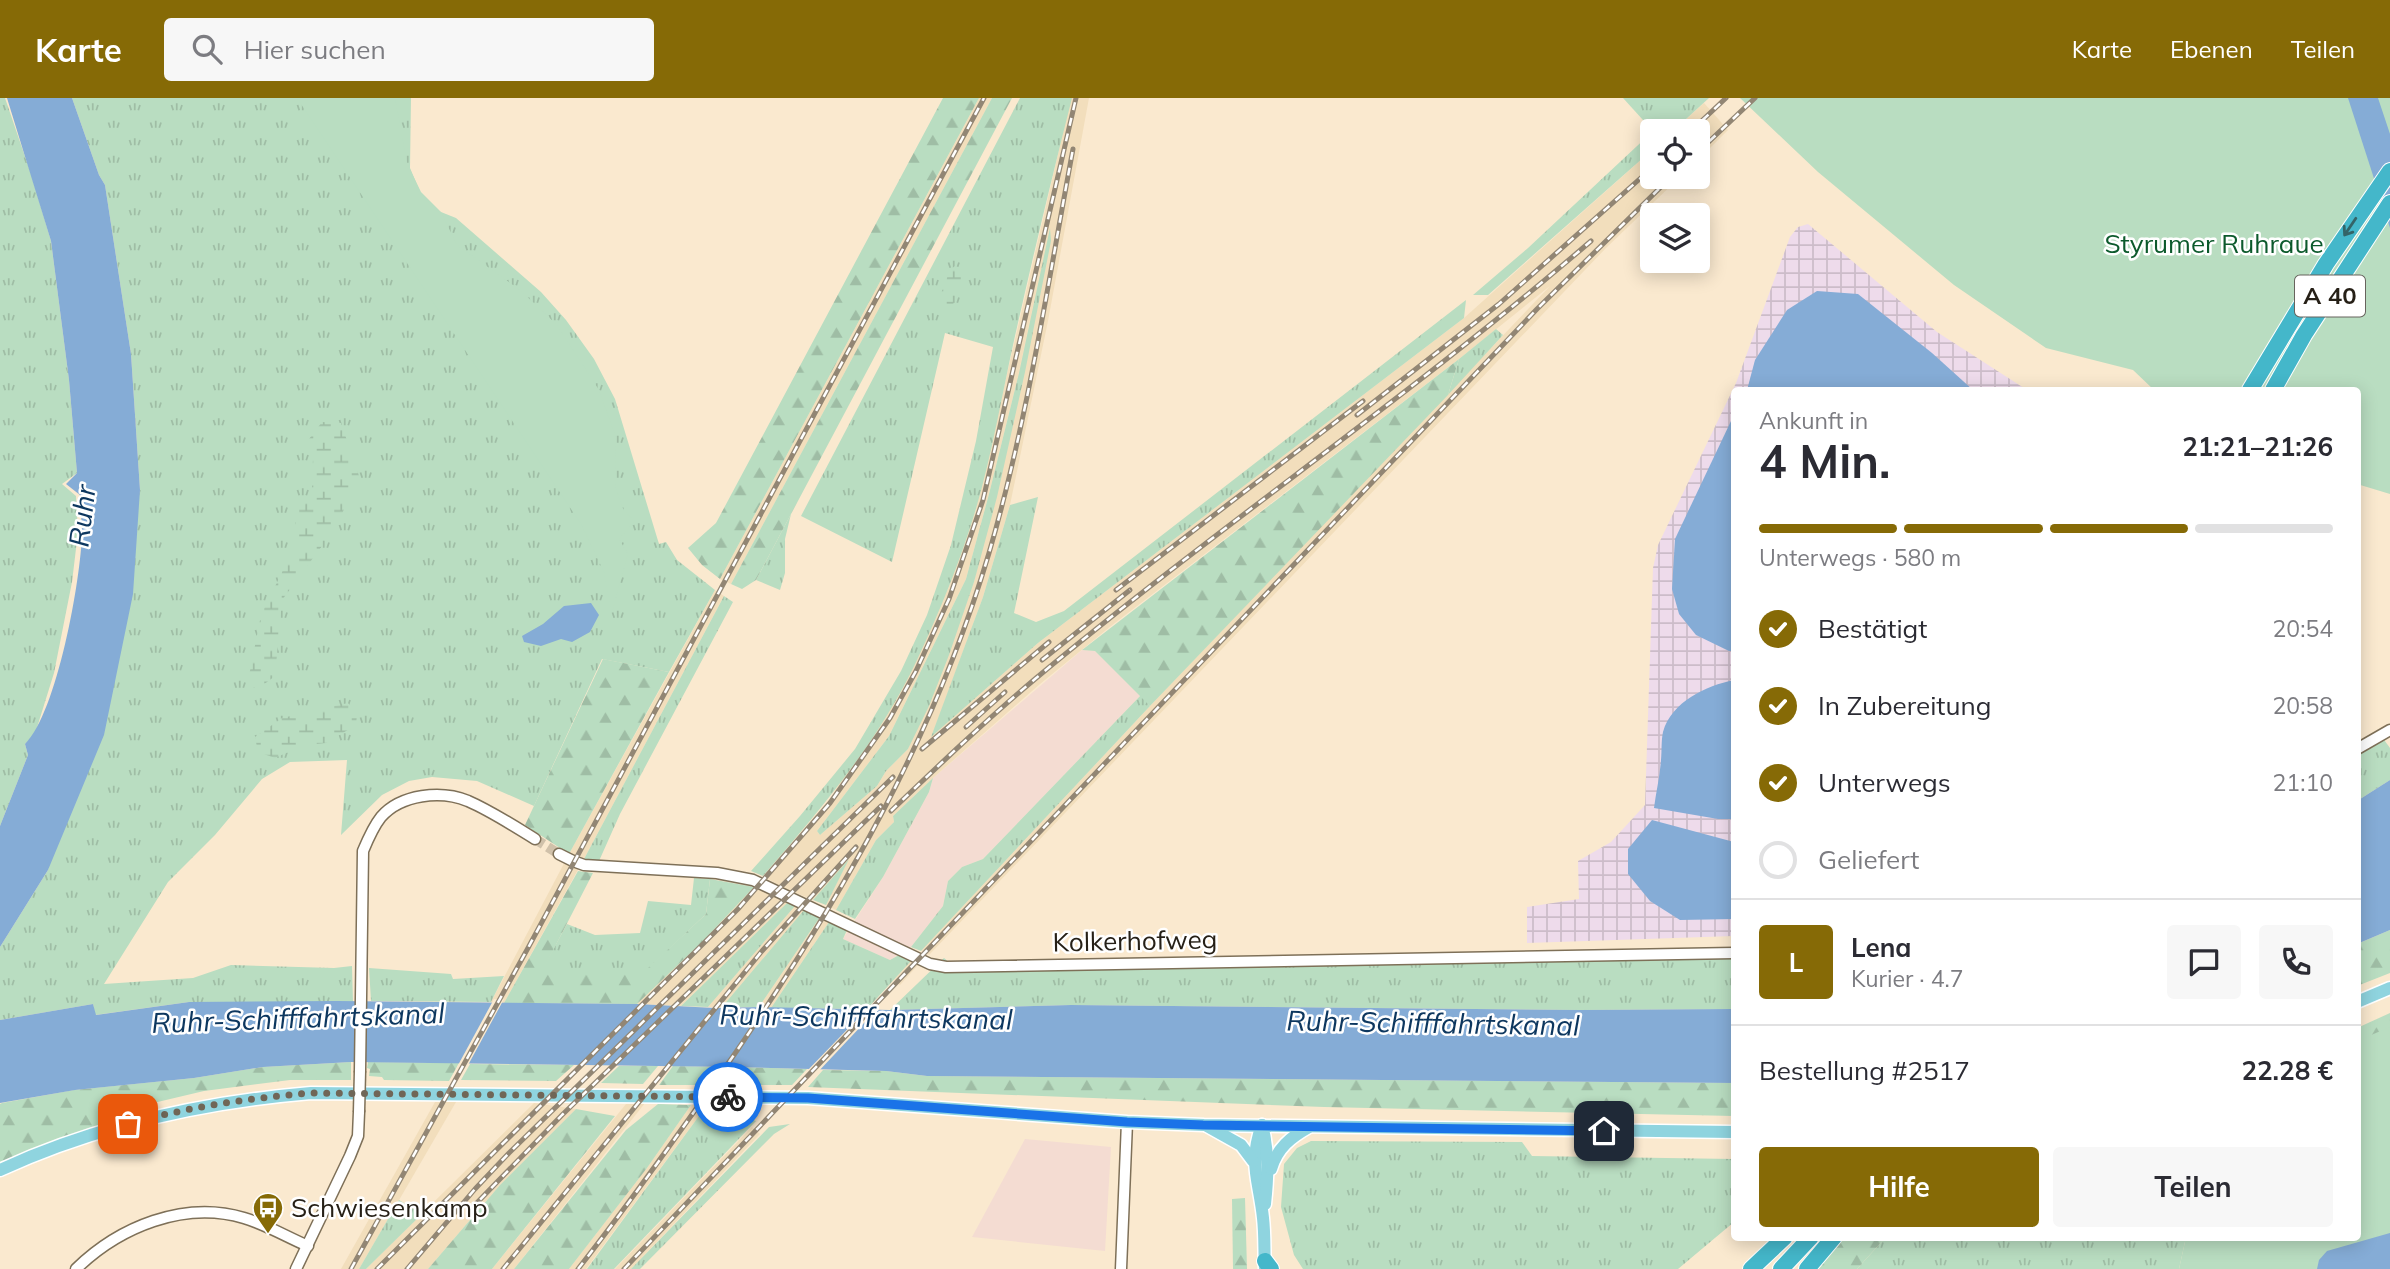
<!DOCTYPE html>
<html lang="de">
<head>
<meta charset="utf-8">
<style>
  body { margin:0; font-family:Mulish,sans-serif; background:#f7f7f7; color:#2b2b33; height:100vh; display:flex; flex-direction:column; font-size:26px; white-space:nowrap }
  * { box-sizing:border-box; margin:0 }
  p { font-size:23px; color:#7c7c81 }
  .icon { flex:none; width:38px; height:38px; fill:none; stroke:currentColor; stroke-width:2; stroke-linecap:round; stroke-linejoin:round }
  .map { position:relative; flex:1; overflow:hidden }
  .drawer { position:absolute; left:1731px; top:289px; width:630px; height:854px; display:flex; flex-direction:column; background:#fff; border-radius:7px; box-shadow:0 4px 18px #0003 }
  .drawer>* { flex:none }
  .buttons { position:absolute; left:1640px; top:21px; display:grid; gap:14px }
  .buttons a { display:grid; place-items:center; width:70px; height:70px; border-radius:7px; background:#fff; box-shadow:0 4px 18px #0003; font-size:35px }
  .pin { position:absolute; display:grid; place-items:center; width:60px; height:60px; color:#fff; margin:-30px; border-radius:14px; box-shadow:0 4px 10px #0006 }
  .courier { position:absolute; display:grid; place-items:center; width:70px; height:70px; margin:-35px; border:5px solid #1a73e8; border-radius:50%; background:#fff; color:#222; box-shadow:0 2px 9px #0007 }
  .head em { font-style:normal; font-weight:700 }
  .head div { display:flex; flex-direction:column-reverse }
  .head { display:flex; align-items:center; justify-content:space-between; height:119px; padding:0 28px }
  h1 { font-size:46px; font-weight:700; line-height:52px }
  .bar { display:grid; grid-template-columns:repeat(4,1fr); gap:10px 7px; align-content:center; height:84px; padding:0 28px }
  .bar i { height:9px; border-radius:5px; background:#e1e1e2 }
  .bar .current { background:#866a06 }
  .bar p { grid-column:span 4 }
  .line { display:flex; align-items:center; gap:18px; padding:0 28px; border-top:2px solid #e1e1e2 }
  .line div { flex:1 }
  .round { display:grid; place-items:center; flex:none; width:74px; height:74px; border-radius:7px; background:#f7f7f7 }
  ol { padding:0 28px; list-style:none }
  li { display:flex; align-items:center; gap:21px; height:77px }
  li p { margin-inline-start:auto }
  li .icon { padding:7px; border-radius:50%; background:#866a06; color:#fff; stroke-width:4 }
  li:last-child { color:#7c7c81 }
  li i { width:38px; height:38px; border:4px solid #e1e1e2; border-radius:50% }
  .action { display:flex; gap:14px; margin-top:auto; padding:14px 28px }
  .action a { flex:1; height:80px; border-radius:7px; background:#866a06; color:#fff; font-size:28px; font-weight:700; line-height:80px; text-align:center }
  .action a+a { background:#f7f7f7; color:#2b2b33 }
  header { display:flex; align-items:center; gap:42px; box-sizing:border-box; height:98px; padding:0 35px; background:#866a06; color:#fff }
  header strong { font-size:33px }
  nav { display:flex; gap:38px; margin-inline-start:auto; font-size:24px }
  .search { width:490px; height:63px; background:#f7f7f7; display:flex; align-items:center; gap:18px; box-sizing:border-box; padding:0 24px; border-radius:7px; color:#7c7c81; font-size:26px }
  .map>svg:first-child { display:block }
</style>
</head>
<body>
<header>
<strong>Karte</strong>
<div class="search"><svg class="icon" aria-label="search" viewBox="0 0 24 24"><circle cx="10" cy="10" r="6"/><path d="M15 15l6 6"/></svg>Hier suchen</div>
<nav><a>Karte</a><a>Ebenen</a><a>Teilen</a></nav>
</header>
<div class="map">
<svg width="2390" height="1171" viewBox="0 0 2390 1171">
  <defs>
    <pattern id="industrial-grid" width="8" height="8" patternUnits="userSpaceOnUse" patternTransform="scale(1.75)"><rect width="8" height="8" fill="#eedbeb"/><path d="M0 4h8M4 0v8" fill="none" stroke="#ccbcc9"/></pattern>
    <pattern id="grass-tufts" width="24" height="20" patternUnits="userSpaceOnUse" patternTransform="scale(1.75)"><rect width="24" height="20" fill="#b9ddc1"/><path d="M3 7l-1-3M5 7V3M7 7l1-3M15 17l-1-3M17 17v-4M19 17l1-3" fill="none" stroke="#9fbda5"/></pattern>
    <pattern id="forest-firs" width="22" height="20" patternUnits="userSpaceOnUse" patternTransform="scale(1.75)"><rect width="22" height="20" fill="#b9ddc1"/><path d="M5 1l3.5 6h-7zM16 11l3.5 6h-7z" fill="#9fbda5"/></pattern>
    <pattern id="wetland-marsh" width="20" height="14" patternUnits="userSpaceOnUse" patternTransform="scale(1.75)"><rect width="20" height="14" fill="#b9ddc1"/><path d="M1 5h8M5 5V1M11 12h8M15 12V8" fill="none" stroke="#9fbda5"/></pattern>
  </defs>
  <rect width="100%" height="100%" fill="#fae9cf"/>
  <g fill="#f4dcd2">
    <polygon points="1082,552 1095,553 1141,597 983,761 962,769 948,783 943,808 911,849 890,862 843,841 883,779 929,694 933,680"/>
    <polygon points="1025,1041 1111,1049 1105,1153 972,1139"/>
  </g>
  <polygon fill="url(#industrial-grid)" points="1808,126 1937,234 2027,292 1734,292 1734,838 1527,845 1527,809 1579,801 1578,763 1611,744 1645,707 1653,470 1658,447 1736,285 1790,139 1798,129"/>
  <g fill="#f2debc" fill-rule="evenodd">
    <polygon points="979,0 992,0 731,486 720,481"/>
    <path d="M1071,0H1089L1048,223L1010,407L983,499L932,638L1038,545L1464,220L1652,52V79H1680L1606,150L929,857L921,853L1150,608L1550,188L1459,261L1111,528L1040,586L933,680L893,718L894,724L876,742L836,812L826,807L847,764L813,802L784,790L763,778L832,698L948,491L975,414ZM1049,134L974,484L908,651L886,673L877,688L820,737L817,733L889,638L966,481L989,396L1019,275Z"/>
    <polygon points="1704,5 1728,32 1698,62 1698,33 1673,33"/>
    <polygon points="715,492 724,498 584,761 504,905 491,904 569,756"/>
    <polygon points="754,789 787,805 681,908 637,906 703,843"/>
    <polygon points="795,808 804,812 722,909 708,909"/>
    <polygon points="820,819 829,824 771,910 759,909"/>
    <polygon points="911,863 918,867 900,887 894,882"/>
    <polygon points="435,1004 456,1004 359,1171 341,1171"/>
    <polygon points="534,1005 576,1011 500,1087 428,1171 366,1171"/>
    <polygon points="645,1005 514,1171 492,1171 626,1006"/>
    <polygon points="691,1007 707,1007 586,1171 569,1171 647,1070"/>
    <polygon points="752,1029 760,1036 631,1171 615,1171"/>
  </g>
  <g fill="url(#grass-tufts)">
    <polygon points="0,0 5,0 31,76 51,143 69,282 77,375 62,386 76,398 78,434 72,484 54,575 35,636 25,646 28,657 0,728"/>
    <polygon points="72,0 411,0 410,70 426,108 456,120 541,194 566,222 594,261 615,301 659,446 666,444 677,462 715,492 669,574 602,561 534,708 477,683 432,679 409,683 382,697 341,737 347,662 290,664 262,681 215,737 168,784 104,886 193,880 231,867 334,870 352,868 353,904 189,904 95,917 93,906 0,922 0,849 48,772 140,392 131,256 105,87 99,77"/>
    <path d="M1020,0H1072C1052,79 1033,158 1015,238C1002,296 992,357 975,414C960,464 939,515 917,562C879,643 821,711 763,778L751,773L800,718L855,651L901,573L927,517L951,447L976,343L993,249L945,235L892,464L801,418Z"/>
    <polygon points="1623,0 1709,0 1673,33 1653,33"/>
    <polygon points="1652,34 1652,52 1488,197 1473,197 1528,150"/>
    <polygon points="1050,130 1051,143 1025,274 997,399 974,484 949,557 929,608 908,651 886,673 877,688 820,737 817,733 889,638 966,481 989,396 1019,275"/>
    <polygon points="1466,202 1464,220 1038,545 931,639 983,499 1010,407 1038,399 1014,515 1036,524 1064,513"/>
    <polygon points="1496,231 1503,237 1448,297 1459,261"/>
    <polygon points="791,416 785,441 785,475 780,492 756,482"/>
    <polygon points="724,498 733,504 620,716 599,763 584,761"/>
    <polygon points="1141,597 1150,608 921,853 911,849 943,808 948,783 962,769 983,761"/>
    <polygon points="2379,635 2390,650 2390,682 2357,703 2357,647"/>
    <polygon points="933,680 929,694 883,779 855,821 836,812 876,742 894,724 893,718"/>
    <polygon points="849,761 826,807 813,802"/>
    <polygon points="694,780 710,781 706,816 647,872 542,872 567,826 595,837 640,835 648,803 691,807"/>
    <polygon points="787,805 795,808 708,909 681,908"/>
    <polygon points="804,812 820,819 759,909 722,909"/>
    <polygon points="829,824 847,832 843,841 890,862 899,857 911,863 867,911 771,910"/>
    <polygon points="1734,851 1734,911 1580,912 1071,907 890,912 944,860 951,866"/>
    <polygon points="369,870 451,876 453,881 504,878 491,904 371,903"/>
    <polygon points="707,1007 756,1023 614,1171 587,1171"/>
    <polygon points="790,1026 774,1036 640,1171 631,1171 769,1029"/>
    <polygon points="1311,1043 1522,1044 1532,1058 1734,1061 1734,1124 1678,1171 1303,1171 1294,1157 1281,1109 1284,1066 1297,1050"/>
    <polygon points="399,1102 422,1116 366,1171 359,1171"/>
    <polygon points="1886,1139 2186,1139 2179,1171 1857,1171"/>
  </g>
  <g fill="url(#forest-firs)">
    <polygon points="943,0 979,0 720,481 702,467 688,450 716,425"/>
    <polygon points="992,0 1012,0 756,482 742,491 731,486"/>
    <polygon points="1459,261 1448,297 1150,608 1095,553 1082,552"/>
    <polygon points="603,561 669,574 569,756 525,727"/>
    <polygon points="578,773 593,775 543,872 647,871 706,816 710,781 754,789 703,843 637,906 504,905"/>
    <polygon points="2390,832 2390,875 2357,888 2357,846"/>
    <polygon points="2390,915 2390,968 2357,974 2357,930"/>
    <polygon points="351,964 351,982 290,982 204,993 128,1011 119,1022 47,1045 0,1067 0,1006 2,1005 74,992 194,980 263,969"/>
    <polygon points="368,964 459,965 449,983 384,982 382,979 369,978 370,971 367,970"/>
    <polygon points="470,966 574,967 556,983 461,982"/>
    <polygon points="619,968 658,968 643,986 601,985"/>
    <polygon points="673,968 717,969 705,987 659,987"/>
    <polygon points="732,969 807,971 792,987 720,987"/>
    <polygon points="823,972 886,973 927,978 1734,985 1734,1018 1324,1009 808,989"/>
    <polygon points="658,1006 691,1007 647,1070 569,1171 514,1171 626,1032"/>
    <polygon points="576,1011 615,1018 492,1171 428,1171 500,1087"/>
    <polygon points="1245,1100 1247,1171 1233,1171 1232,1101"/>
    <polygon points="1842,1139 1886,1139 1857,1171 1816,1171"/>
  </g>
  <g fill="url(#wetland-marsh)">
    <polygon points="955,168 962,170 965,176 954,205 946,212 938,210 937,206 950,172"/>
    <polygon points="322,324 341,325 359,378 336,429 282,502 275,578 259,590 254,590 248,583 261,517 286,466 297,450 295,416 312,394 313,357 306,345"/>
    <polygon points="348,605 357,616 356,627 326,645 304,647 275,660 258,654 255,639 282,620"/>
  </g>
  <g fill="#b9ddc1">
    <polygon points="297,0 395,0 407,65 421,94 441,114 457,147 520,192 557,227 599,292 615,337 616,391 624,413 635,423 619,441 628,456 612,514 604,474 581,426"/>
    <polygon points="1740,0 2390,0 2390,396 2357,386 2357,292 2154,292 2133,272 2046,250 1954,187 1818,74"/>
    <polygon points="2390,929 2390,1171 2179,1171 2186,1139 2357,1139 2357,943"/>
  </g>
  <g fill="#85acd6">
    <path d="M7,0H72L99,77L105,87L131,256L140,392L133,496L104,637L48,772L0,849V728L28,657L25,646C57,615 81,481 82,435C82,422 80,409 80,397L66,386L77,375L69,282L51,143Z"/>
    <polygon points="2348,0 2378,0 2390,36 2390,130"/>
    <polygon points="1817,193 1858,196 1932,255 1973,292 1747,292 1755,262 1787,212"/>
    <polygon points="1731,323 1734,324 1734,553 1729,553 1696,537 1679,516 1672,491 1675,441"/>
    <polygon points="591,505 599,517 590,534 572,544 561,541 541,548 524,544 522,538 543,526 564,508"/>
    <path d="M1734,582V721H1718L1654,710C1656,694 1660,678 1661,662C1662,653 1661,643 1663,634C1672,603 1706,588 1734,582Z"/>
    <polygon points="2390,682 2390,832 2357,846 2357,703"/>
    <polygon points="1652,722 1734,744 1734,821 1680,822 1650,803 1628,776 1628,751"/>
    <polygon points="337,903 637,906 715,910 759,909 890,912 1071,907 1580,912 1734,911 1734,985 927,978 886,973 732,969 351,964 263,969 194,980 75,992 0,1005 0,922 93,906 96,917 189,904"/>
    <polygon points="2390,1135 2390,1171 2317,1171 2319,1162 2327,1153"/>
  </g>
  <g fill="#fae9cf">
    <polygon points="494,901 504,901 467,969 457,969"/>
    <polygon points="870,908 880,908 817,975 805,975"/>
  </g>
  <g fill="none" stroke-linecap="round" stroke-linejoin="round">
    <polyline stroke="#d0c1aa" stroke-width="10" stroke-dasharray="10 5" stroke-linecap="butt" points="535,741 559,756"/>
    <g stroke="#7e7058" stroke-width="13">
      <g id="minor">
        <polyline points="2357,651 2390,632"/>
        <polyline points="559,756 573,763 584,767 717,775 753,782 930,866 946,869 1734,855"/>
        <path d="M360,973L363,753C368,741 373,729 381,719C401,696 441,692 468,703C491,713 514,728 535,741"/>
        <path d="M76,1171C119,1129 184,1102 244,1120C265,1126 287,1139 308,1148"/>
        <polyline points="296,1171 350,1058 358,1038 359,1014"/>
        <polyline points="1121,1171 1127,1024"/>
      </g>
    </g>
    <g stroke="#fff" stroke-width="15">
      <g id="major">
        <polyline points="2357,904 2390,890"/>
        <path d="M1262,1027C1248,1065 1259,1082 1263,1120C1265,1137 1264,1154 1265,1171"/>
        <path d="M1262,1027C1269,1054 1268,1078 1265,1106"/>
        <polyline points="1207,1028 1241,1047 1253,1063"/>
        <path d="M1271,1071C1277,1050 1291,1039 1309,1029"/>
        <path d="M0,1072C98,1027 204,1004 311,995L808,1000L1127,1024L1204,1027L1734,1034"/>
      </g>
    </g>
    <g stroke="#fff" stroke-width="18">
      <g id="highway">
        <polyline points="2250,292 2326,166 2390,73"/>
        <polyline points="2273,292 2304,237 2390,105"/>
        <polyline points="1265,1163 1271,1171"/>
        <polyline points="1751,1171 1785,1139"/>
        <polyline points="1781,1171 1811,1139"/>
        <polyline points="1807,1171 1834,1139"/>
      </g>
    </g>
    <use href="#minor" stroke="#fff" stroke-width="10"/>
    <use href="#major" stroke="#8fd4df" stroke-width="12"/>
    <use href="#highway" stroke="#44b7ca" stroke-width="16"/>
    <g stroke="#928674" stroke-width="5">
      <g id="rail">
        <polyline points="1691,33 1726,0"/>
        <polyline points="1698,54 1755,0"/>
        <polyline points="1357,317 1499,206 1652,70"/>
        <polyline points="1116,492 1363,303"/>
        <polyline points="1042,562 1130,492"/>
        <polyline points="966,629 1005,594"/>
        <polyline points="922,651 1049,544"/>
        <path d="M891,713C938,668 985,623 1035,581C1216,430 1412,297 1591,143"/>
        <polyline points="469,1113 562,1017 881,708"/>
        <polyline points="351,1171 528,850 984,0"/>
        <polyline points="377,1171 738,811 830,705 890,620 916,573 949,501 983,402 1076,0"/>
        <polyline points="407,1171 475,1091 509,1055 893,679"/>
        <polyline points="503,1171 762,853 856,749"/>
        <path d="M578,1171C633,1101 685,1027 736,954C843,797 935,638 989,455C1027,325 1048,185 1073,51"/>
        <polyline points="624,1171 1537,211 1671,79"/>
      </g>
    </g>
    <use href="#rail" stroke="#fff" stroke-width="2.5" stroke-dasharray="8" stroke-linecap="butt"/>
    <g stroke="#7e7058" stroke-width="13" stroke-linecap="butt">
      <polyline id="minor-bridge" points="359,1014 360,973"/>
    </g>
    <use href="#minor-bridge" stroke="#fff" stroke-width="10"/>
  </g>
  <defs><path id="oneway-shaft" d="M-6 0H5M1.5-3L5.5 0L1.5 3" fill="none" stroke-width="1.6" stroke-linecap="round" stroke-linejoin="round" transform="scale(1.75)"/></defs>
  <use stroke="#346468" href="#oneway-shaft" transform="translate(2350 129) rotate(124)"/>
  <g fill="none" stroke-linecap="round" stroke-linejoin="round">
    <path stroke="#706657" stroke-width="7" stroke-dasharray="0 12.6" d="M128,1026C188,1009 249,1000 311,995L728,999"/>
    <polyline stroke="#1a73e8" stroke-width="9" points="728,999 808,1000 1127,1024 1203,1027 1604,1033"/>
  </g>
  <defs>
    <g id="bus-pin" transform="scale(1.575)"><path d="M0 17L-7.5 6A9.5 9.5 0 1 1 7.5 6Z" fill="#866a06" stroke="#fff"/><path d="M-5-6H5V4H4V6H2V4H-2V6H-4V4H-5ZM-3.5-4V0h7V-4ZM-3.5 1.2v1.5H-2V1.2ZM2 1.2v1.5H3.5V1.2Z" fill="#fff"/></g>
  </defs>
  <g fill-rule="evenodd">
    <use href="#bus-pin" x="268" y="1110"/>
  </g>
  <g text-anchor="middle" stroke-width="5" stroke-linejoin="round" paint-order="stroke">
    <rect fill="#fff" stroke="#67635d" stroke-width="2" x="2295" y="177.5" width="70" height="41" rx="5"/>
    <g font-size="24" font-weight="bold" fill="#262017">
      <text x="2330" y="206">A 40</text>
    </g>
    <g font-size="26" fill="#0c5a2c" stroke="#fff">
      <text x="2214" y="155">Styrumer Ruhraue</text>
    </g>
    <g font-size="26" fill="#262017" stroke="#fff">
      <text transform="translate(1135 843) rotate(-1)" y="9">Kolkerhofweg</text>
    </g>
    <g font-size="26" fill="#262017" stroke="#fff" text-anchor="start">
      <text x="291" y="1119">Schwiesenkamp</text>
    </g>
    <g font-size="28" font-style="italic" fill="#0d375f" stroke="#fff">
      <text transform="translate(82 418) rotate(-83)" y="10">Ruhr</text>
      <text transform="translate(866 919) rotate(1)" y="10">Ruhr-Schifffahrtskanal</text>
      <text transform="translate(298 920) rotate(-2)" y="10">Ruhr-Schifffahrtskanal</text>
      <text transform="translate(1433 925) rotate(1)" y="10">Ruhr-Schifffahrtskanal</text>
    </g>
  </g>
</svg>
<div class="buttons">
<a><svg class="icon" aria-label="locate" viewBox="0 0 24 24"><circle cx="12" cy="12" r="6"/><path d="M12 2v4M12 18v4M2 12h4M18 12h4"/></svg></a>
<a><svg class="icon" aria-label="layers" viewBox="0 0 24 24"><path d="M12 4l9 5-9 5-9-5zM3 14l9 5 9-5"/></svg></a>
</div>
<div class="pin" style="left:128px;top:1026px;background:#ea580c"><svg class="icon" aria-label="bag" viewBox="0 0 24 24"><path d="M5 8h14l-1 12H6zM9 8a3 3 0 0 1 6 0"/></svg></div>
<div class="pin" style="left:1604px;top:1033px;background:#1f2937"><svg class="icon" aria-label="home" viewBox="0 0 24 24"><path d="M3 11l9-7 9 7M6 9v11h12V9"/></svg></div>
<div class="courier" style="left:728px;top:999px"><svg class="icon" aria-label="bike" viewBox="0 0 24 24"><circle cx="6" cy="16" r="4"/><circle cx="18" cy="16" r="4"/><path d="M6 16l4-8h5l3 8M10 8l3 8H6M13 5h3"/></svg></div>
<section class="drawer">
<div class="head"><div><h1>4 Min.</h1><p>Ankunft in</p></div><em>21:21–21:26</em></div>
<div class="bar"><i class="current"></i><i class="current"></i><i class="current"></i><i></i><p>Unterwegs · 580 m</p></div>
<ol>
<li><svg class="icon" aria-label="check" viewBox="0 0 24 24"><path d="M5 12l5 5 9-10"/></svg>Bestätigt<p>20:54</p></li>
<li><svg class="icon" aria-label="check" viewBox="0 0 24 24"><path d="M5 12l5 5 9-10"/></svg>In Zubereitung<p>20:58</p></li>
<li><svg class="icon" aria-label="check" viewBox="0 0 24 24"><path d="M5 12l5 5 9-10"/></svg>Unterwegs<p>21:10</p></li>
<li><i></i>Geliefert</li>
</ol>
<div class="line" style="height:126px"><b class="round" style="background:#866a06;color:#fff">L</b><div><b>Lena</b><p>Kurier · 4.7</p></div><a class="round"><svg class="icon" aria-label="chat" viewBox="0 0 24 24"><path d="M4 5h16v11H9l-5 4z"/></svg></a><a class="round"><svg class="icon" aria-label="phone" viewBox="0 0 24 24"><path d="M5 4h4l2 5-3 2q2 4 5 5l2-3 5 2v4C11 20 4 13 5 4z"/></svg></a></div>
<div class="line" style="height:91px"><div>Bestellung #2517</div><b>22.28 €</b></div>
<div class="action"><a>Hilfe</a><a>Teilen</a></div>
</section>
</div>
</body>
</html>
